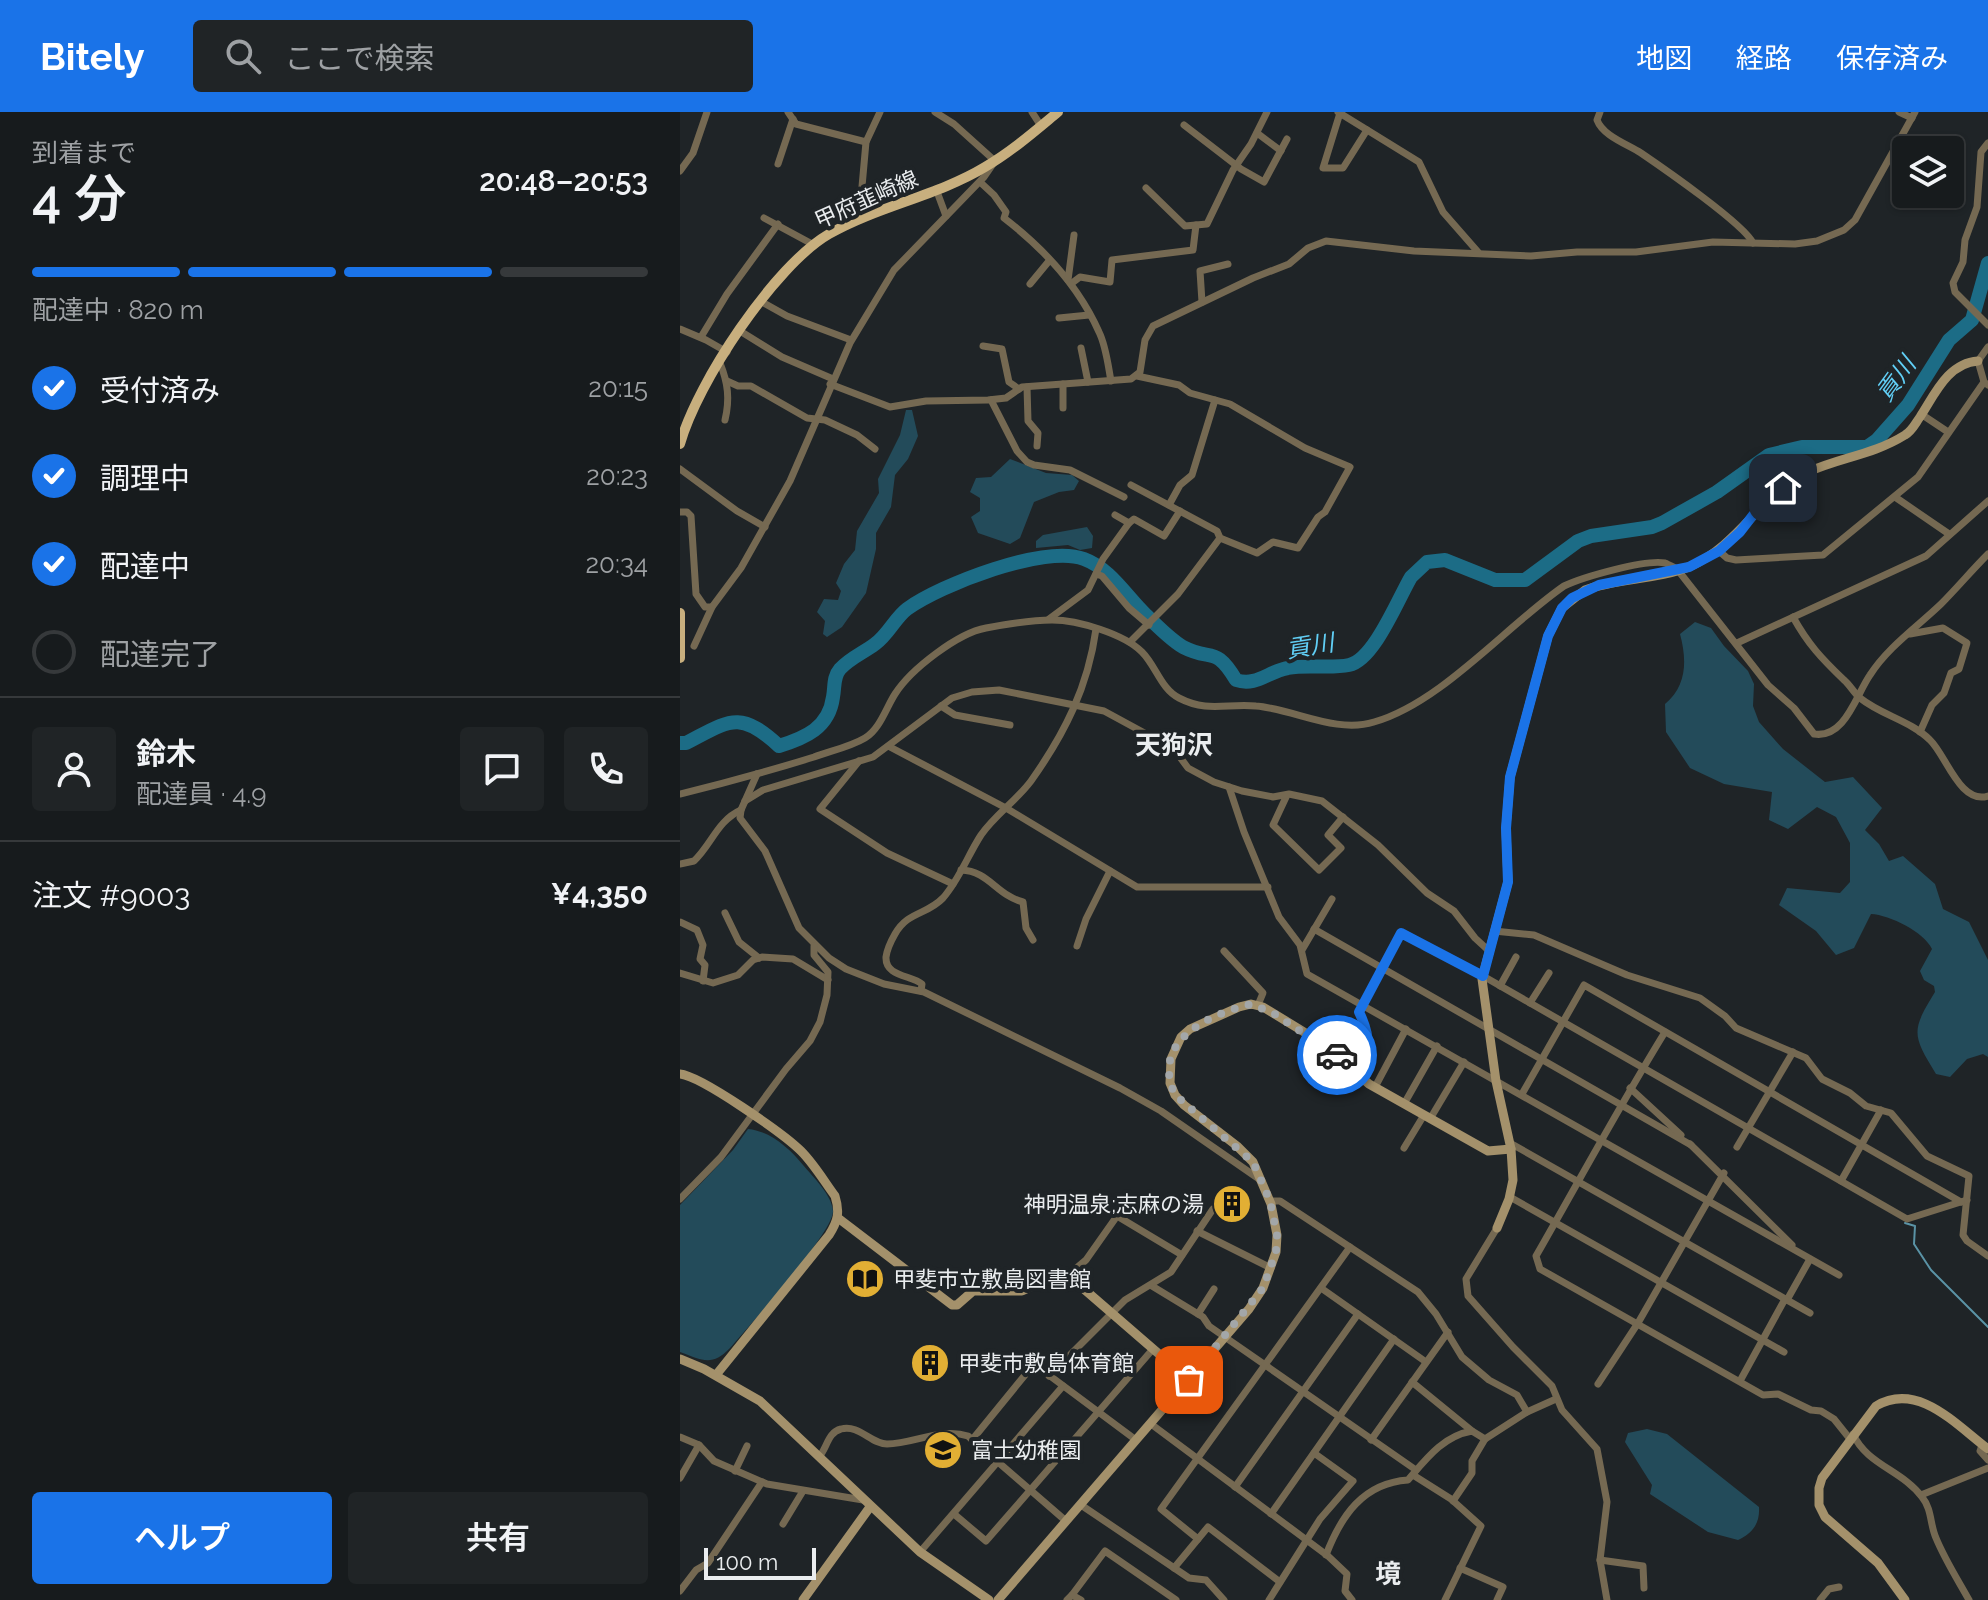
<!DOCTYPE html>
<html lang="ja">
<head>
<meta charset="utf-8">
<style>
  body { margin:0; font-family:Raleway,"Noto Sans JP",sans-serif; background:#202426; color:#f1f3f6; height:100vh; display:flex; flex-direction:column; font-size:30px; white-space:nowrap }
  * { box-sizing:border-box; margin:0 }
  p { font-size:26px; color:#9ea1a4 }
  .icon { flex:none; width:44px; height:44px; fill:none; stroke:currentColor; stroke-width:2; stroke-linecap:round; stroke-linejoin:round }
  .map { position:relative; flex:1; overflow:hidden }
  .side { display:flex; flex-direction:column; background:#171b1d; width:680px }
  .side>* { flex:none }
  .fabs { position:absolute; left:1212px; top:24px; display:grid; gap:16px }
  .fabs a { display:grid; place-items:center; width:72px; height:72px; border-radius:8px; background:#171b1d; box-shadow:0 2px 6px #0004,0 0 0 2px #36393b; font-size:40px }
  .scale { position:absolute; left:24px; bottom:20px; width:112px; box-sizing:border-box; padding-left:8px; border:4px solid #eaedef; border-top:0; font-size:22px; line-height:28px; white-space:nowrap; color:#eaedef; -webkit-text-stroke:6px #1f2427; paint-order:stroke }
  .pin { position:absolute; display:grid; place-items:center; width:68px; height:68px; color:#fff; margin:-34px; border-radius:16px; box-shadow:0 4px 12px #0006 }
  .courier { position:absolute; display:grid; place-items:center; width:80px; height:80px; margin:-40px; border:6px solid #1a73e8; border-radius:50%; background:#fff; color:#222; box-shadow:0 2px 10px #0007 }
  .summary em { font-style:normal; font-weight:600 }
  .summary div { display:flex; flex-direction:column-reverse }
  .summary { display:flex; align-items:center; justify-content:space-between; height:136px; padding:0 32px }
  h1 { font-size:52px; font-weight:600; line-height:60px }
  .bar { display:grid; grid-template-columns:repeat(4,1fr); gap:12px 8px; align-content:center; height:96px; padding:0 32px }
  .bar i { height:10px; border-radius:6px; background:#36393b }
  .bar .active { background:#1a73e8 }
  .bar p { grid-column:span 4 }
  .line { display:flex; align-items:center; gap:20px; padding:0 32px; border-top:2px solid #36393b }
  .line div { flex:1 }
  .round { display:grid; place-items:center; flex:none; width:84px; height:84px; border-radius:8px; background:#202426 }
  ol { padding:0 32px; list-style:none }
  li { display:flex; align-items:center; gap:24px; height:88px }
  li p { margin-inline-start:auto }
  li .icon { padding:8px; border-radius:50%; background:#1a73e8; color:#fff; stroke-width:4 }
  li:last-child { color:#9ea1a4 }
  li i { width:44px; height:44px; border:4px solid #36393b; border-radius:50% }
  .action { display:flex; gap:16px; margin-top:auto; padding:16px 32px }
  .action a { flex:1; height:92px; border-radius:8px; background:#1a73e8; color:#fff; font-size:32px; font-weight:600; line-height:92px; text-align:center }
  .action a+a { background:#202426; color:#f1f3f6 }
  header { display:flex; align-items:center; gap:48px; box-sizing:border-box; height:112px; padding:0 40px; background:#1a73e8; color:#fff }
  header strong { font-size:38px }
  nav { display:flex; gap:44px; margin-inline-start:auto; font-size:28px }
  .search { width:560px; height:72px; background:#202426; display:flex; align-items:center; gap:20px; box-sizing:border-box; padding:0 28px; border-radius:8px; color:#9ea1a4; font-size:30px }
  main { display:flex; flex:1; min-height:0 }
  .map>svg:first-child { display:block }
</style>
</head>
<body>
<header>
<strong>Bitely</strong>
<div class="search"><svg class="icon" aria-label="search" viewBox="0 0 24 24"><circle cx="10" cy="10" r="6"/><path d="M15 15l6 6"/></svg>ここで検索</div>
<nav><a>地図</a><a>経路</a><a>保存済み</a></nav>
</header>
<main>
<section class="side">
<div class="summary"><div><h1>4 分</h1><p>到着まで</p></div><em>20:48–20:53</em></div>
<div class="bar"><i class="active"></i><i class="active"></i><i class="active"></i><i></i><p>配達中 · 820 m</p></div>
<ol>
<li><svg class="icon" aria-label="check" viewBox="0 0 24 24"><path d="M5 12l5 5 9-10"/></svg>受付済み<p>20:15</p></li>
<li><svg class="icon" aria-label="check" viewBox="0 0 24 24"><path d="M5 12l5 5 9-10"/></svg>調理中<p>20:23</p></li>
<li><svg class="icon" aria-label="check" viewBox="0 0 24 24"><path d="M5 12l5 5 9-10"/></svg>配達中<p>20:34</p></li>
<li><i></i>配達完了</li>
</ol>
<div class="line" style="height:144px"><a class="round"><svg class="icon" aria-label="person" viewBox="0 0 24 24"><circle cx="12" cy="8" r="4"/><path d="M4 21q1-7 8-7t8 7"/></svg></a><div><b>鈴木</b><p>配達員 · 4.9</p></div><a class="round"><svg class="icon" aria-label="chat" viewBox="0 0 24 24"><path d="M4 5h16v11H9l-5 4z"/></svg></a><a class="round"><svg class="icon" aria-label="phone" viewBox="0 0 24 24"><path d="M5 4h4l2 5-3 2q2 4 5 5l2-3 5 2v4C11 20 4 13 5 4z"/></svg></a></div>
<div class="line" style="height:104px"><div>注文 #9003</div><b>¥4,350</b></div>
<div class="action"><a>ヘルプ</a><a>共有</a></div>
</section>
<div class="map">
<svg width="1308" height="1488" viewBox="0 0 1308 1488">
  <rect width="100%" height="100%" fill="#1f2427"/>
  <g fill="#234b5a">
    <polygon points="226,298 232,298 238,324 228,347 215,363 211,395 196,421 196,437 186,481 162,515 147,525 143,522 145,509 137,500 144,487 158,488 161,479 156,471 164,452 175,438 177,419 199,381 198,367 220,323"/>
    <polygon points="330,347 366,361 392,363 399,369 394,378 379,380 354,390 340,426 330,432 298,421 291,405 300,399 300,386 290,380 296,366 311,365"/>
    <polygon points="407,415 413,424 412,436 400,438 388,433 356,436 356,429 363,423"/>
    <path d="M1015,510L1031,516L1044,534L1068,559L1074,572L1073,594L1079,610L1103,637L1145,670L1173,665L1202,696L1185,718L1199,732L1209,749L1223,744L1255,772L1263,797L1289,810L1308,848V945L1303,942L1287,947L1270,965L1256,962C1232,923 1231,919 1255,880L1254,874L1244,868L1240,859L1252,837C1244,820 1210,803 1191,802L1174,836L1156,843L1136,819L1099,793L1107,776L1160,781L1170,770V731L1156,705L1137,695L1108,717L1089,708L1092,680L1044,672L1010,656L986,620L985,592C1007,574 1007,548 1000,522Z"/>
    <path d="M68,1017C90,1019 109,1036 123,1053C133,1065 152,1083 153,1099C154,1120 68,1215 50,1236C32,1255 22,1248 0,1240V1093L53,1038Z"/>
    <path d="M967,1317L987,1322L1079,1395C1080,1411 1073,1421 1058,1428L1028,1420L970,1382L972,1373L945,1330L948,1321Z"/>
  </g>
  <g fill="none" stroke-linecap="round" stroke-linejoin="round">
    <polyline stroke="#5a93a6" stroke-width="2" points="1225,1111 1235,1114 1234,1132 1251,1158 1308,1215"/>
    <path stroke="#1c6c86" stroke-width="14" d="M0,631H6C49,609 59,597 99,634C125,626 149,616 153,585C155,575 153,565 160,557C170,546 183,541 195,532C208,523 215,506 227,497C260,473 365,432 404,447C431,457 446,484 466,503C476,513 491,528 503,535C532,550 535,533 556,568C576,575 589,559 608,556C628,552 649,557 669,553C694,548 718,487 731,465L747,450L765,448L815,468H845L898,429L911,424L972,415L982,411L1037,380L1089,343L1122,335H1187L1197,328L1228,293L1269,228L1292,208L1308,151"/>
    <g stroke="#756952" stroke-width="7">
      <polyline points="108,0 116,12 186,30"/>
      <polyline points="352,0 361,14"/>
      <polyline points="658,0 739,50 763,100 798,140"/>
      <path d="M920,0L917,8C923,24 947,32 961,41C983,56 1064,112 1073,131"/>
      <polyline points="1219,0 1232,6"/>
      <polyline points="660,1 643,56 663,56 687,18"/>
      <polyline points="504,13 561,57 584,70 607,27"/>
      <polyline points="577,21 601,39"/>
      <polyline points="1308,31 1301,40 1297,95 1285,128 1283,150 1273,171 1275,180 1308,213"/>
      <polyline points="98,52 113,7"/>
      <polyline points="0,59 13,41 27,0"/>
      <path d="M300,70L314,83L326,100L324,106C363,136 399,175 419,220C426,234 428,253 431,269"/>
      <polyline points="466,76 505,114 516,113"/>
      <polyline points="256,77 266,104"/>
      <polyline points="84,106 134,133"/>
      <polyline points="179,108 186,30 200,0"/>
      <polyline points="388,168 394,123"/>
      <polyline points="392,171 400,165 430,170 432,148 513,138 516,113 527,112 553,58 571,32 587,0"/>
      <polyline points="350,172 369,149"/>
      <polyline points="82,190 107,204 171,228"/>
      <polyline points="522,190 520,159 548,152"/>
      <polyline points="379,206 409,203"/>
      <polyline points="0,217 26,228 47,240"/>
      <polyline points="60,219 102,245 153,267"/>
      <polyline points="21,225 47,182 98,112"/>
      <polyline points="303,234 322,237 329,270 339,277"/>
      <polyline points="1308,235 1298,249 1304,270 1308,273"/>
      <polyline points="401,236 408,270"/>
      <path d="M40,251C48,271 50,287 45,308"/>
      <polyline points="47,269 58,274 71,274 127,306 145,308 177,323 195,337"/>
      <polyline points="150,272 210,295 246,289 308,288 326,286 342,275 451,267 460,260 465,228 473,214 573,166 609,152 628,136 646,129 734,139 851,144 897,140 956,140 1033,130 1115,132 1137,129 1164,118 1175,108 1235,0"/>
      <polyline points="347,275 348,309 358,321 357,334"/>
      <polyline points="311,288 337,339 347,350 354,353 390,358 444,385"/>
      <polyline points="383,296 383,272"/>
      <polyline points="1241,302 1268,320"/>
      <polyline points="0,357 57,399 85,415"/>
      <polyline points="451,373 537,419 540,426 577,441 593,430 618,436 638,405 645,400 670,355 625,336 550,292 510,281 499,273 457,264"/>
      <polyline points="1215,385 1269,422"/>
      <polyline points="489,393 500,373 512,363 535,288"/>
      <polyline points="0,400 7,400 11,404 16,482 25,495 32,495 61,456 110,369 170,231 214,158 304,65 315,49 274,12 255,0"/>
      <polyline points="435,403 449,411 454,407 484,424 500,399"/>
      <polyline points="1039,439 1047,446 1056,448 1143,443 1238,365 1304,270"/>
      <polyline points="416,462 422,464 449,496 469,513"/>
      <path d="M1113,505C1128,532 1141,546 1164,568C1170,573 1174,581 1180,586C1201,603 1231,609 1250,628C1266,643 1280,693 1308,684"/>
      <polyline points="369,507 408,478 423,447 449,411"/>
      <polyline points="1230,522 1263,516 1287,531 1279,557 1271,561 1264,581 1252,593 1240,620"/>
      <polyline points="450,530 498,482 540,426"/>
      <polyline points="1057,531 1246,444 1308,389"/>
      <polyline points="14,534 32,495"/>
      <polyline points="261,594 275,603 330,613"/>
      <polyline points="210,635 326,696 457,775 588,775"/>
      <polyline points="179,649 140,697 207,741 273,772"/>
      <polyline points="77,662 61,698 60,706 85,739 119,816 149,846 166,857 204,872 244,880 440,976 481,999 582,1069"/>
      <polyline points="549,675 564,720 599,805 620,833 627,862 1159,1163"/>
      <path d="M0,682C45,671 89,659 134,645C150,639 170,635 185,626C200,617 206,596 215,582C231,557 278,521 306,516C327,512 351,508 372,508C398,508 444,522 462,540C476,554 481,577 499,586C528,601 547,591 576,594C614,597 656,622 694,610C761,591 826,514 884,474C903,465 966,447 985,451C988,452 995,456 997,457L1088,573L1114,596L1134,622C1165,627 1176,583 1190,563C1208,535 1237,515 1261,492C1277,476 1292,458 1308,442"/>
      <polyline points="607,683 593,713 639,758 661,736 648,723 663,705"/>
      <polyline points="65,689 83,678 193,645 272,586 292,580 319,578 424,599 494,637 508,656 534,670 562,679 593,685 609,682 642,689 698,733 747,781 774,799 795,826 808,838"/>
      <path d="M0,752L14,749C32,732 37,709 61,698"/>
      <path d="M281,758C309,759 316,783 343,790L346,816L353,828"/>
      <polyline points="45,801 59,830 79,846"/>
      <polyline points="0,810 17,818 23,833 20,847 25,853 23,869"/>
      <polyline points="634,817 1011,1033"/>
      <polyline points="814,819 854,823 947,863 1020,886 1045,904 1056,916 1126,946 1142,967 1170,981 1186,994 1211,1001 1247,1044 1289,1064 1283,1123 1287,1129 1308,1144"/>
      <polyline points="397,834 406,807 430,759"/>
      <polyline points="622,838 652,787"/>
      <polyline points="544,839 583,881 578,893"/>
      <polyline points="0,861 33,871 58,863 73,848 82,845 113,847 148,868"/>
      <polyline points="820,874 836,845"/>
      <path d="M241,879L242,872C232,863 205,865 206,845C207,837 211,829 215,822C228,799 247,803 263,786C279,768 288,743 301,723C315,703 337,688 351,669C385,621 408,575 416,517"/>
      <polyline points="850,891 869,861"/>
      <path d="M985,920C940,993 899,1069 856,1144L860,1157L1083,1283L1098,1282L1131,1298L1141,1299L1154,1307L1170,1327"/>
      <path d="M680,965C692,944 690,922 679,900L721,821L803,864L1227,1107L1287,1088"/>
      <polyline points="695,975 726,917"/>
      <polyline points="950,976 1001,1023"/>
      <polyline points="842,982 904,873 1281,1090"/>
      <polyline points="724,992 757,934"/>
      <polyline points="750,1007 784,950"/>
      <polyline points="830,1031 1130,1201"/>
      <polyline points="1010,1032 1112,1133"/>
      <polyline points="1057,1035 1113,940"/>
      <polyline points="724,1036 744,1003"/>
      <polyline points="1161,1069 1201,998"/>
      <polyline points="830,1085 1104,1240"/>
      <polyline points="0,1087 41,1045 106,957 130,929 140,910 147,883 148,860 134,843 134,834"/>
      <polyline points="590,1089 600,1089 738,1180 756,1202 782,1245 809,1268 837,1283 847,1300"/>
      <polyline points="817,1116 786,1167 788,1184 833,1235 872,1274 882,1298 917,1337 927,1390 920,1448 927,1488"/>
      <polyline points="517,1119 591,1156"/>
      <polyline points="387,1164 406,1148 437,1104 502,1143"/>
      <polyline points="472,1174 523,1205 529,1214 736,1358"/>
      <polyline points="641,1176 746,1250"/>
      <polyline points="1107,1188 1130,1147"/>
      <polyline points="518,1202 534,1177"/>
      <polyline points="369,1264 445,1188 491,1160 533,1097"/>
      <polyline points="1060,1269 1105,1187"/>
      <polyline points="732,1270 792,1319"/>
      <polyline points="918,1272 958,1211 1044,1061"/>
      <polyline points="471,1312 648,1444 667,1462 665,1479 672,1488"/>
      <path d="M1173,1322C1187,1353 1222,1358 1242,1385C1252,1397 1250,1413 1256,1426C1265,1448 1278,1468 1289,1488"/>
      <polyline points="0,1325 19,1333 34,1349 87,1372 183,1388"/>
      <polyline points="292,1328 354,1252 456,1328"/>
      <polyline points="691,1328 768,1220"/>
      <polyline points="1302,1333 1300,1339 1308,1348"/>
      <path d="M139,1345C147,1336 148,1320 161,1317C179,1312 191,1332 207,1332C234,1332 261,1315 288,1324L386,1409"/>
      <polyline points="55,1359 67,1334"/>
      <polyline points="733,1363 771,1387 801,1414 765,1488"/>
      <polyline points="0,1366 19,1333"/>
      <polyline points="555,1375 678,1202"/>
      <polyline points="1241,1383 1308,1356"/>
      <polyline points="773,1389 792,1361 792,1349 805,1327"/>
      <polyline points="401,1393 509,1466 526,1468 544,1488"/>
      <polyline points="274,1402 306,1429 473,1237"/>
      <polyline points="591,1402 714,1227"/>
      <polyline points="103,1412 123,1379"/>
      <polyline points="518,1427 481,1397 670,1135"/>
      <polyline points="240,1440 383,1274"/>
      <path d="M646,1443C661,1404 683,1371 728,1368C746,1347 763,1324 792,1319L805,1327L847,1300L876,1287"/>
      <polyline points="920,1448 963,1454 964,1476"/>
      <polyline points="494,1456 528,1415 600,1470"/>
      <polyline points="780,1456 823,1475 817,1488"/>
      <polyline points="0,1479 16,1458 28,1451 82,1370"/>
      <polyline points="392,1483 425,1439 496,1488"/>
      <polyline points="387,1488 392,1483 401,1488"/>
      <polyline points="589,1488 640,1407 673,1369 634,1341"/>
      <polyline points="1140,1488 1149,1477 1159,1475"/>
    </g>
    <g stroke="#a4916b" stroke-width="9">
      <path d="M0,962C21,964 104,1022 121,1039C134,1052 144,1069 155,1084C160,1100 158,1109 149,1123L36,1263"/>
      <polyline points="158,1106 272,1193 277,1193 293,1179 342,1179 377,1163 390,1165 509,1268"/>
      <path d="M817,1116L829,1087L833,1068L831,1037L816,969L802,867L828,770L826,716L830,665L868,524L882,496L905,478C939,466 978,468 1011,454C1059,433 1081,382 1128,360C1161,345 1193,343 1225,323C1232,319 1235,312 1240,305C1255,282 1268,251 1298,249"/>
      <polyline points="0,1247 24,1257 80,1289 240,1440 309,1488"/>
      <polyline points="123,1488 190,1395"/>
      <polyline points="318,1488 569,1197 583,1176 596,1140 597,1123 591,1092 573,1050 557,1034 504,993 495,983 490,971 491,947 501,925 510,917 559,895 571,892 583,895 642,931 689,972 808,1039 831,1037"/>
      <path d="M1225,1488L1198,1451L1145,1405L1139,1393V1376L1142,1366L1196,1294C1238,1269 1276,1313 1308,1337"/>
    </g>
    <g stroke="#c8af7e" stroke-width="10">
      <path d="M0,332C17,271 94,154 149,122C198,94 257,84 305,55C331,40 355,19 378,0"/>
      <polyline points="0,501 0,546"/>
    </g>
  </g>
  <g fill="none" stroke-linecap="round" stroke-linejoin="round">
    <path stroke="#a3a7a9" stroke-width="8" stroke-dasharray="0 14.4" d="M509,1268L583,1176L596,1140L597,1123L590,1089L573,1050L495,983C470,929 528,903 571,892L593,901L657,943"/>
    <path stroke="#1a73e8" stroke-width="10" d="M657,943L680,965C692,944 690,922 679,900L721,821L803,864L828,770L826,716L830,665L868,524L882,496L892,486L919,473L1009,455L1039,439L1060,420L1077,398L1103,376"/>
  </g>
  <defs>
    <g id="building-disc" transform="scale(2)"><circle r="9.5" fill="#e2af34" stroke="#1f2427"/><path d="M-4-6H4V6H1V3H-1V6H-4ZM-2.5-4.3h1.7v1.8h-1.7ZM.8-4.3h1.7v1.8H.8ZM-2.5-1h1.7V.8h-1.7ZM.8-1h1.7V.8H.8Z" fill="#111"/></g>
    <g id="library-disc" transform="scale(2)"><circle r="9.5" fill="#e2af34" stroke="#1f2427"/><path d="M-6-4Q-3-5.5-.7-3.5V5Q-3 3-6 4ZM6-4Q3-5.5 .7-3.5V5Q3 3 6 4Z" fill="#111"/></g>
    <g id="school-disc" transform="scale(2)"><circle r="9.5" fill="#e2af34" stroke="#1f2427"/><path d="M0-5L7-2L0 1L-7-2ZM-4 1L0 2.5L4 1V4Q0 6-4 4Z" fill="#111"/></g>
  </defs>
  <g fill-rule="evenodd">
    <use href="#building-disc" x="552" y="1092"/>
    <use href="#library-disc" x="185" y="1167"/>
    <use href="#building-disc" x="250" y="1251"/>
    <use href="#school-disc" x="263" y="1338"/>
  </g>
  <g text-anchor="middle" stroke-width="8" stroke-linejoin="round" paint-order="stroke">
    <g font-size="22" fill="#eaedef" stroke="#1f2427">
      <text transform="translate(186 87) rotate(-24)" y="8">甲府韮崎線</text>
    </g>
    <g font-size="22" fill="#eaedef" stroke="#1f2427" text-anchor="start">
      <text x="524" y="1100" text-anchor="end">神明温泉;志麻の湯</text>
      <text x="213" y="1175">甲斐市立敷島図書館</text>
      <text x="278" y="1259">甲斐市敷島体育館</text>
      <text x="291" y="1346">富士幼稚園</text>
    </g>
    <g font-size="24" font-style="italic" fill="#61cff6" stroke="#1f2427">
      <text transform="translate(1216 267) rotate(-54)" y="8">貢川</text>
      <text transform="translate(630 534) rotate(-9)" y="8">貢川</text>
    </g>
    <g font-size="26" font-weight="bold" fill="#eaedef" stroke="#1f2427">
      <text x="494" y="642">天狗沢</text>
      <text x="708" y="1471">境</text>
    </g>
  </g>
</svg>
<div class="fabs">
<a><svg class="icon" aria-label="layers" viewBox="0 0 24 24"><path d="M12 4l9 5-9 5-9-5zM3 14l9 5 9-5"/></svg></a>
</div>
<div class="scale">100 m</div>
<div class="pin" style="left:509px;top:1268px;background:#ea580c"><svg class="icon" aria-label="bag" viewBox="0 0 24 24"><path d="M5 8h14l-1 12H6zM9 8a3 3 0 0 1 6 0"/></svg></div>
<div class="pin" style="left:1103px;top:376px;background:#1f2937"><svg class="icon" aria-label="home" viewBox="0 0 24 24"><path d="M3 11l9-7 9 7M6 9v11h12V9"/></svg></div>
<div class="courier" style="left:657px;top:943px"><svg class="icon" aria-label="car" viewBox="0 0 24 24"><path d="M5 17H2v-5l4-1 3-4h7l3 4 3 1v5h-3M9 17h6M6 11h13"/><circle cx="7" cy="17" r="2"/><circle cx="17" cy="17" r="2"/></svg></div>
</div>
</main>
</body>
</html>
